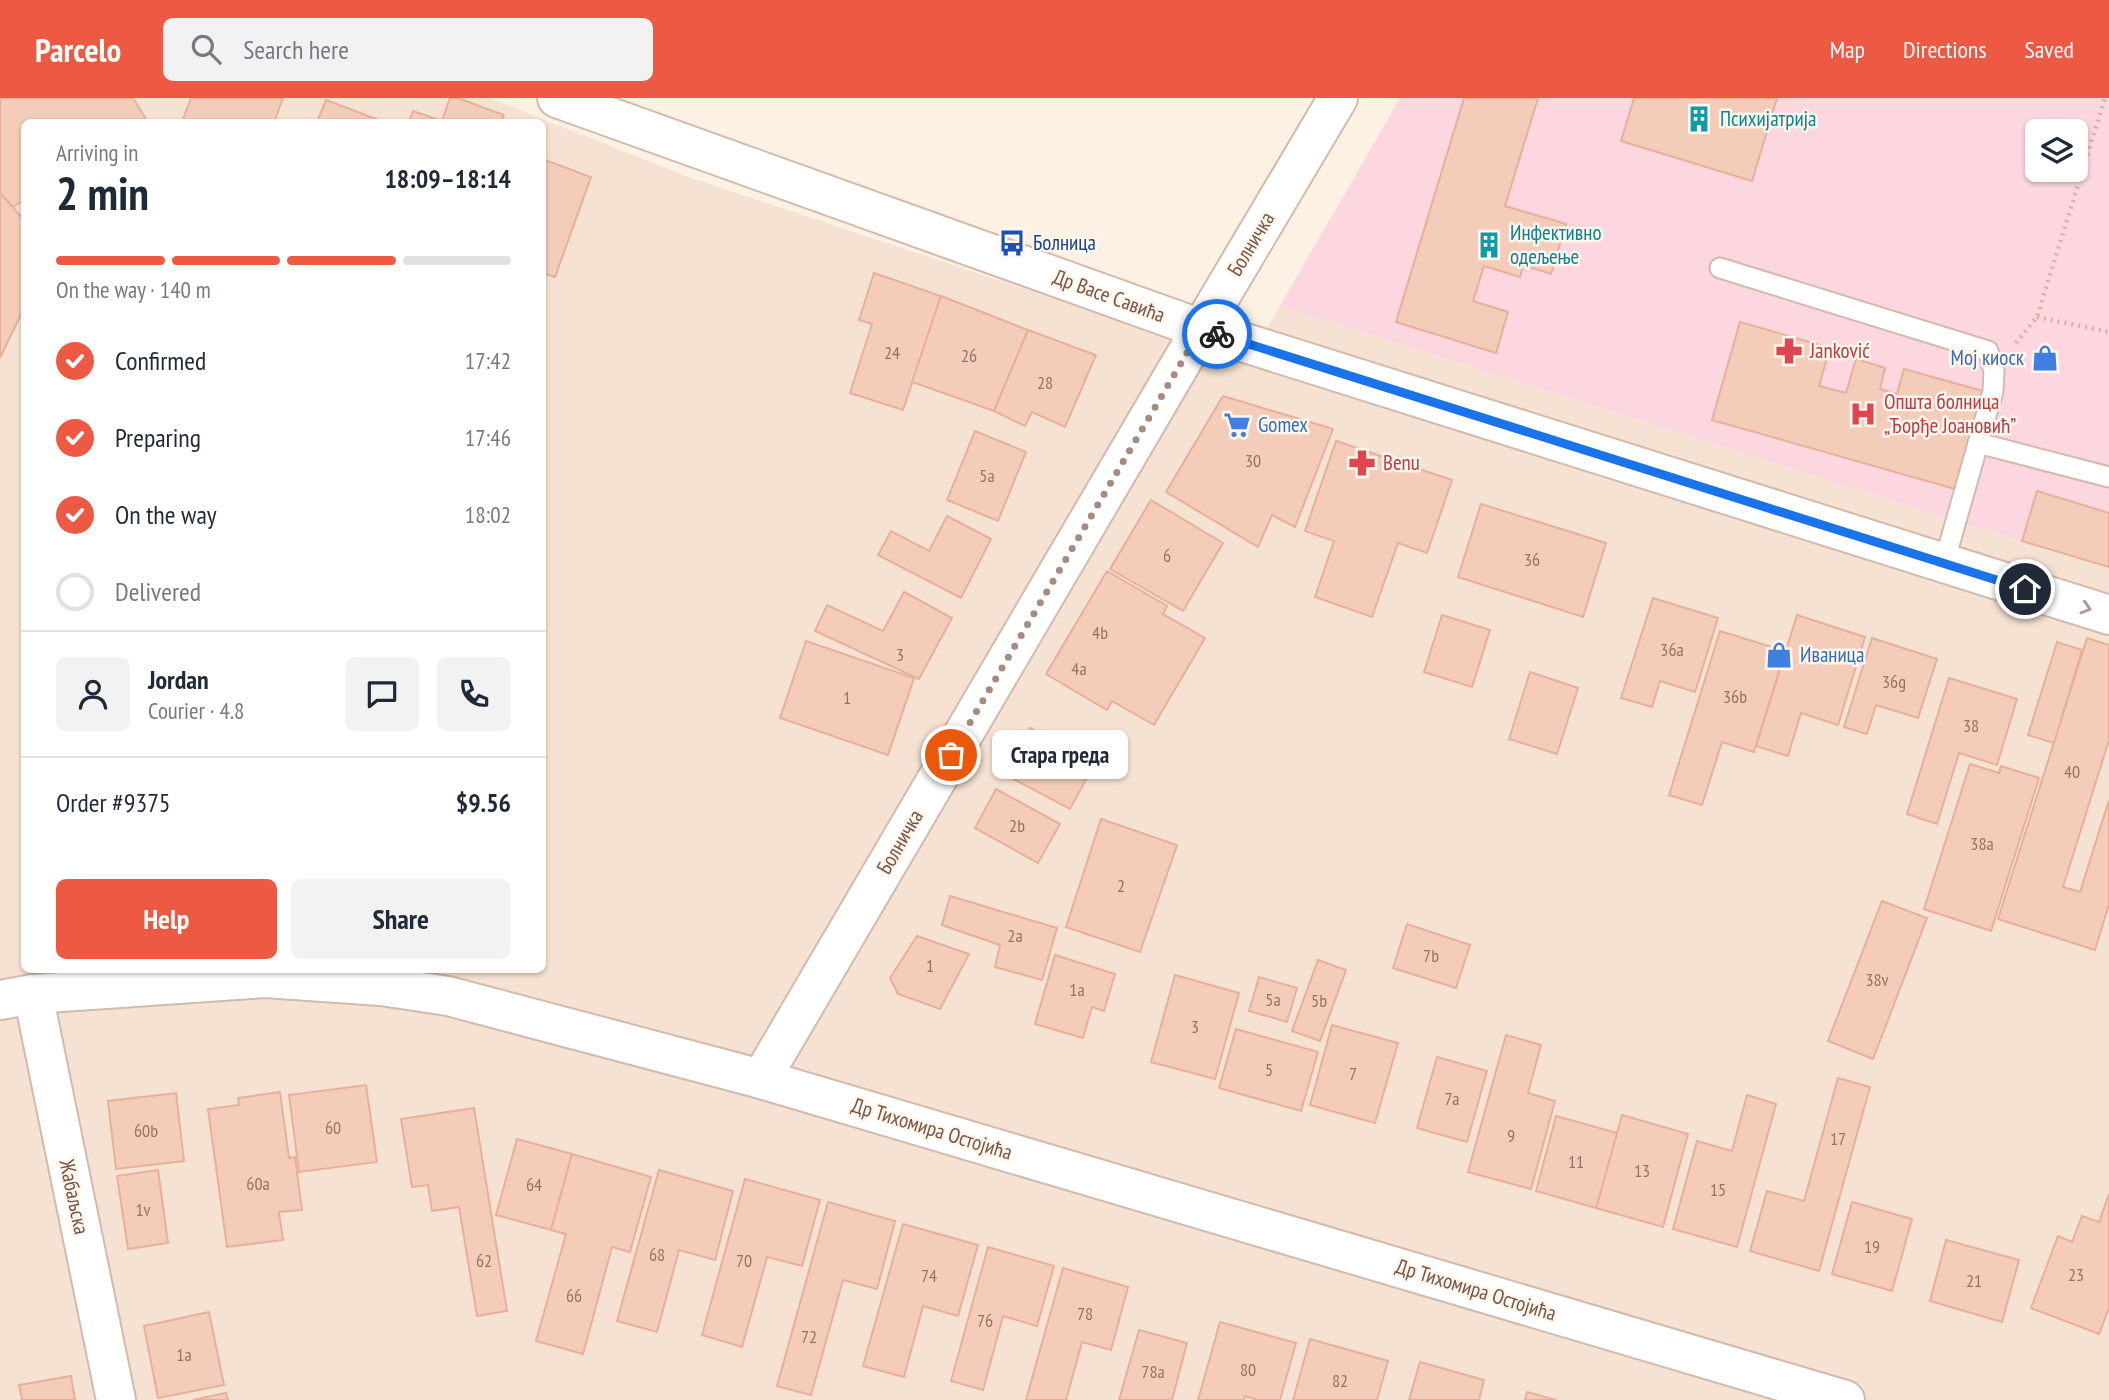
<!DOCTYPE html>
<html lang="en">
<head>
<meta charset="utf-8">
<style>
  body { margin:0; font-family:"PT Sans Narrow",sans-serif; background:#f2f2f3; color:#1f2937; height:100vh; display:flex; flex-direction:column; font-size:26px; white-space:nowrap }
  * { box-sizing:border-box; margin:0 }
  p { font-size:23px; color:#747a83 }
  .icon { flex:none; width:38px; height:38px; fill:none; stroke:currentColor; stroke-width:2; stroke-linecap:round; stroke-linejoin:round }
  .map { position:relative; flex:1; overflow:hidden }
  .side { position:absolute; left:21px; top:21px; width:525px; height:854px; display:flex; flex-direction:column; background:#fff; border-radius:10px; box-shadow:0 2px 5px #0004 }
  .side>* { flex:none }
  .tools { position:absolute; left:2025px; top:21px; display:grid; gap:14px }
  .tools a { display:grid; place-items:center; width:63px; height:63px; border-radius:10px; background:#fff; box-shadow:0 2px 5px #0004; font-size:35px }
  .pin { position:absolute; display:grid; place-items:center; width:60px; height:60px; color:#fff; margin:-30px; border:4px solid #fff; border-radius:50%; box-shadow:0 2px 7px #0007 }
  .courier { position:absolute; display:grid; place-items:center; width:70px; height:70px; margin:-35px; border:5px solid #1a73e8; border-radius:50%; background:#fff; color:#222; box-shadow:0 2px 9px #0007 }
  .bubble { position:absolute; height:49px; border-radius:10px; background:#fff; box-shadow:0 2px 5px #0004; font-size:23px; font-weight:700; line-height:49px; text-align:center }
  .head em { font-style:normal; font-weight:700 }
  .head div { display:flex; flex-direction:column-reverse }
  .head { display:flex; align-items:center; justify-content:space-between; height:119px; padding:0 35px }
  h1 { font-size:46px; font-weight:700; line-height:52px }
  .bar { display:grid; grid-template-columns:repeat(4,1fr); gap:10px 7px; align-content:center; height:84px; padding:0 35px }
  .bar i { height:9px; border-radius:5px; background:#e0e1e3 }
  .bar .selected { background:#ee5943 }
  .bar p { grid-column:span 4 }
  .line { display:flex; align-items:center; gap:18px; padding:0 35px; border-top:2px solid #e0e1e3 }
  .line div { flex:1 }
  .round { display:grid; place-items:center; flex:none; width:74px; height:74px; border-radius:10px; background:#f2f2f3 }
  ol { padding:0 35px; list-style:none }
  li { display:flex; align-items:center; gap:21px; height:77px }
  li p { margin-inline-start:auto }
  li .icon { padding:7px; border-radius:50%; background:#ee5943; color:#fff; stroke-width:4 }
  li:last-child { color:#747a83 }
  li i { width:38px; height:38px; border:4px solid #e0e1e3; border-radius:50% }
  .cta { display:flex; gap:14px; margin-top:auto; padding:14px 35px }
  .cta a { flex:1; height:80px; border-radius:10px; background:#ee5943; color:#fff; font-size:28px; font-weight:700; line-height:80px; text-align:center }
  .cta a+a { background:#f2f2f3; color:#1f2937 }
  header { display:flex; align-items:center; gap:42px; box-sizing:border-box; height:98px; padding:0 35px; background:#ee5943; color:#fff }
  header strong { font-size:33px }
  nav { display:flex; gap:38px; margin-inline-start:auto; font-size:24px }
  .search { width:490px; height:63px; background:#f2f2f3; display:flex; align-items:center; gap:18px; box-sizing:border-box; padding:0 24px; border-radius:10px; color:#747a83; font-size:26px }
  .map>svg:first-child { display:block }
</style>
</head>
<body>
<header>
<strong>Parcelo</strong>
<div class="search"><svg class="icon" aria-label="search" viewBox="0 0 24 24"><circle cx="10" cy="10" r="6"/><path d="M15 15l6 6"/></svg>Search here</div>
<nav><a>Map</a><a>Directions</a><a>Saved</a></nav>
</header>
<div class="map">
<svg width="2109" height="1302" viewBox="0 0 2109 1302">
  <rect width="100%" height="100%" fill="#fdf1e4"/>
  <path fill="#f6e2d2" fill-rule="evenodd" d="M0,0H489L691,80L1248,265L1280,208L1956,423L2109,469V1302H0ZM24,24H542V872H24Z"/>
  <path fill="#fcd7df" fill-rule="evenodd" d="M1400,0H2109V469L1956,423L1280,208ZM2037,33H2076V72H2037Z"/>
  <g fill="#f4ccba" stroke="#e8b09a" stroke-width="2">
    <polygon points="0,0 133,0 148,24 24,24 24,102 13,109 0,95"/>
    <polygon points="191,0 283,0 274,24 182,24"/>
    <polygon points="450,0 458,0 504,17 501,24 409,24 413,13 442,23"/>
    <polygon points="1464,0 1538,0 1505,108 1566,126 1551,176 1523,167 1520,179 1484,168 1473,203 1508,214 1496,255 1396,224"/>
    <polygon points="1634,0 1777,0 1752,83 1621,43"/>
    <polygon points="326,2 384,24 317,24"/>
    <polygon points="542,61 591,79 555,179 542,175"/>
    <polygon points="0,95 24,122 24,210 0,260"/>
    <polygon points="874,175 941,198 903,312 850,295 872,226 859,222"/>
    <polygon points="941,198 1028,232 994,313 912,284"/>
    <polygon points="1740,224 1830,250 1819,288 1846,295 1856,261 1885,270 1880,291 1897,296 1904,271 1983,293 1955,391 1712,322"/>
    <polygon points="1028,232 1096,257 1065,329 1032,314 1025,328 994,313"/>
    <polygon points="1223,298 1333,331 1295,429 1272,417 1258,449 1166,394"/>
    <polygon points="975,333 1026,354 998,423 947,402"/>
    <polygon points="1336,343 1452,382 1427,455 1398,445 1372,519 1315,499 1334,443 1305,433"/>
    <polygon points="2037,393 2109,415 2109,469 2022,443"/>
    <polygon points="1151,402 1223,445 1183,513 1110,471"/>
    <polygon points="1481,406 1606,445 1583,519 1458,479"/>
    <polygon points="947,418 991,441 961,500 878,457 891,433 929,453"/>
    <polygon points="1107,473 1167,508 1163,516 1205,540 1154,627 1112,603 1107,612 1046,576"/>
    <polygon points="904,494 952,520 919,581 815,533 827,507 883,533"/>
    <polygon points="1653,500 1718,520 1695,594 1660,583 1652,609 1621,600"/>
    <polygon points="1442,517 1490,532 1472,589 1424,574"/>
    <polygon points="1797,517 1865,539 1838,627 1801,615 1788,658 1756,648"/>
    <polygon points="1720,533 1785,553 1754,654 1722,644 1702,707 1669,697"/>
    <polygon points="1872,540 1937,561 1918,620 1876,607 1867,636 1844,629"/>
    <polygon points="2087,540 2109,547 2109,642 2063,789 2080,794 2109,702 2109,806 2095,852 1998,821"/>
    <polygon points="806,543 914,580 888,657 780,620"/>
    <polygon points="2057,544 2082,552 2054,645 2028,637"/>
    <polygon points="1530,574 1578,590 1557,656 1509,641"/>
    <polygon points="1949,580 2017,601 1997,667 1959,655 1937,726 1907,716"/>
    <polygon points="1030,630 1095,665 1070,711 1006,677"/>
    <polygon points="1970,666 1999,675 2001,668 2039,680 1991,833 1924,811"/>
    <polygon points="996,691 1060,726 1038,765 975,730"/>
    <polygon points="1101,721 1177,747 1140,854 1066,829"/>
    <polygon points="950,798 1057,830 1042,882 995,869 1000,847 942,827"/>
    <polygon points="1882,803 1927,820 1873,961 1828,943"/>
    <polygon points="1407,826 1470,847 1456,890 1393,870"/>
    <polygon points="917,838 969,856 940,911 898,896 890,880"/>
    <polygon points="1055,857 1115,876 1104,913 1092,909 1083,940 1035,926"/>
    <polygon points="1318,862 1346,872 1320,943 1292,933"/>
    <polygon points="1175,877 1239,895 1215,981 1151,964"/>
    <polygon points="1259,879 1297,890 1287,924 1249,913"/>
    <polygon points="1332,927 1398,945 1375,1025 1310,1007"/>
    <polygon points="1236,931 1318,954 1301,1013 1219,990"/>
    <polygon points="1506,937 1541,947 1528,995 1555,1003 1531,1091 1468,1074"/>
    <polygon points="1437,959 1487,973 1467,1044 1417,1030"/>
    <polygon points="1838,980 1870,989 1819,1173 1750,1153 1767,1093 1804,1103"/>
    <polygon points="366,987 377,1064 299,1074 289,997"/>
    <polygon points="280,994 289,1060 295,1059 302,1112 279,1114 283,1142 227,1149 208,1011 239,1007 238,1000"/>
    <polygon points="176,995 184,1063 116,1071 108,1003"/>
    <polygon points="1747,997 1776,1006 1737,1149 1673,1131 1697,1043 1732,1053"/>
    <polygon points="474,1010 507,1213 477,1218 459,1109 432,1113 428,1087 412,1089 401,1021"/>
    <polygon points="1622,1017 1688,1036 1663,1129 1596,1110"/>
    <polygon points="1556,1018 1617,1035 1596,1110 1536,1093"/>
    <polygon points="517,1041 572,1056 551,1132 496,1117"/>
    <polygon points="572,1056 651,1079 630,1154 612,1149 583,1256 536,1243 566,1136 551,1132"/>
    <polygon points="158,1072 168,1145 128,1151 117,1078"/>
    <polygon points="659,1072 733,1093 715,1162 679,1152 657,1234 617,1223"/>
    <polygon points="745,1081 820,1102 802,1168 767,1159 742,1249 702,1237"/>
    <polygon points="2109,1096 2109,1210 2099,1236 2031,1210 2058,1138 2072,1144 2082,1118 2099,1124"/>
    <polygon points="828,1104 895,1123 877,1191 843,1182 811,1297 777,1288"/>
    <polygon points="1852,1104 1912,1121 1892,1193 1832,1176"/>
    <polygon points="903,1126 978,1147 958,1218 923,1208 904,1279 863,1268"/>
    <polygon points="1946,1142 2019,1162 2002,1224 1930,1203"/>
    <polygon points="988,1149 1054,1168 1037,1228 1003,1218 983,1292 951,1283"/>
    <polygon points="1063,1170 1128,1189 1111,1252 1082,1244 1066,1302 1026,1302"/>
    <polygon points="209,1214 224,1287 158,1300 144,1228"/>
    <polygon points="1220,1224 1296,1245 1280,1302 1257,1302 1245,1298 1244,1302 1198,1302"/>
    <polygon points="1139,1232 1187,1245 1172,1302 1119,1302"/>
    <polygon points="1310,1241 1388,1263 1377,1302 1293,1302"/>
    <polygon points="1420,1264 1484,1282 1479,1302 1409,1302"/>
    <polygon points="71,1278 75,1302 22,1302 19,1287"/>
    <polygon points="1527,1294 1556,1302 1525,1302"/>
    <polygon points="226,1295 228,1302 193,1302"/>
  </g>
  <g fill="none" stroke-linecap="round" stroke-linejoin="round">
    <g stroke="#d2baac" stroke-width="23">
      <g id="lane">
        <polyline points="1720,170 1988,253 1994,273 1993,293 1944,465"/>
        <polyline points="1978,345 2109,379"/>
      </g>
    </g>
    <g stroke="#d2baac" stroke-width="42">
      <g id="street">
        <polyline points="33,896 116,1302"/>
        <polyline points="0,902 33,896 265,880 381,888 448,898 761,981 1845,1302"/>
        <polyline points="761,981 1201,231 2109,517"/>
      </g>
    </g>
    <g stroke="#d5b9aa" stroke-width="42">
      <polyline id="secondary" points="557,0 1201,231 1338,0"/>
    </g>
    <g stroke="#daaf9d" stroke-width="4.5" stroke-dasharray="2 5" stroke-linecap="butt">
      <polyline points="2037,219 2109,234"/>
      <polyline points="2016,245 2037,219 2105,0"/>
    </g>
    <use href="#lane" stroke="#fff" stroke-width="19"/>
    <use href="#street" stroke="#fff" stroke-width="38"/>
    <use href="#secondary" stroke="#fff" stroke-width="38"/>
  </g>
  <defs><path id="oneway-chevron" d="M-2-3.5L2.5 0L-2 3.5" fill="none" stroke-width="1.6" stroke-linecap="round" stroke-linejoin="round" transform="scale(1.75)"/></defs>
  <use stroke="#ae9891" href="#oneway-chevron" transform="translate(2086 510) rotate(17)"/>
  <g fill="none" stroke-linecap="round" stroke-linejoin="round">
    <polyline stroke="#a78b7f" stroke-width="7" stroke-dasharray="0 12.6" points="951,657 1201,231 1217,236"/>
    <polyline stroke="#1a73e8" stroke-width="9" points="1217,236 2025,491"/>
  </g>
  <defs>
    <g id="building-bare" transform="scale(2.1)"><path d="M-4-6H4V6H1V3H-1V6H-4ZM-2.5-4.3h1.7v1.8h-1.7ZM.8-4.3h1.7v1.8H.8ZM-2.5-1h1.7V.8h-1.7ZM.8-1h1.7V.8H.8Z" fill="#0f9aa8" stroke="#fff6ec" stroke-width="2.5" paint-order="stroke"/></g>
    <g id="bus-bare" transform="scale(2.1)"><path d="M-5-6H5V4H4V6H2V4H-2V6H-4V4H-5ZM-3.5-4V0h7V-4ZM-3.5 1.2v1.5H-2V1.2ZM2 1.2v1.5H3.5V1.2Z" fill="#1a4fb4" stroke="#fff6ec" stroke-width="2.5" paint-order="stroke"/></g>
    <g id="pharmacy-bare" transform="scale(2.1)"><path d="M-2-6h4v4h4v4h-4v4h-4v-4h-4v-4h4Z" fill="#e0444e" stroke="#fff6ec" stroke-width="2.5" paint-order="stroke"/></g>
    <g id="shop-bare" transform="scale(2.1)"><path d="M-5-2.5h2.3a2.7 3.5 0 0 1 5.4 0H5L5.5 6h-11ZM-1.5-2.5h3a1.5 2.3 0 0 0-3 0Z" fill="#3f7fe0" stroke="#fff6ec" stroke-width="2.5" paint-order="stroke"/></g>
    <g id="hospital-bare" transform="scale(2.1)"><path d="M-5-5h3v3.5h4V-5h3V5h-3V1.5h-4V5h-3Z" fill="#e0444e" stroke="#fff6ec" stroke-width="2.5" paint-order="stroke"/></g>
    <g id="supermarket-bare" transform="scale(2.1)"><path d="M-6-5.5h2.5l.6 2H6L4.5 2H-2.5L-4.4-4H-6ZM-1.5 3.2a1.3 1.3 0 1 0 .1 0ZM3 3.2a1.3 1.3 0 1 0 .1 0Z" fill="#3f7fe0" stroke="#fff6ec" stroke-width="2.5" paint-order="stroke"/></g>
  </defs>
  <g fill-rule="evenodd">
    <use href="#building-bare" x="1699" y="21"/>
    <use href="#bus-bare" x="1012" y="145"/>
    <use href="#building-bare" x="1489" y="147"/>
    <use href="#pharmacy-bare" x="1789" y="253"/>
    <use href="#shop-bare" x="2045" y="260"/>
    <use href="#hospital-bare" x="1863" y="316"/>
    <use href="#supermarket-bare" x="1237" y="327"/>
    <use href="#pharmacy-bare" x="1362" y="365"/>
    <use href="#shop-bare" x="1779" y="557"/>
  </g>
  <g text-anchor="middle" stroke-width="5" stroke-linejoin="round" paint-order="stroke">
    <g font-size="18" fill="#977264">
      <text x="892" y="261">24</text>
      <text x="969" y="264">26</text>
      <text x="1045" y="291">28</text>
      <text x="1253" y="369">30</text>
      <text x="987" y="384">5a</text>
      <text x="1167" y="464">6</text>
      <text x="1532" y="468">36</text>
      <text x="1100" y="541">4b</text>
      <text x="1672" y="558">36a</text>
      <text x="900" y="563">3</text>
      <text x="1079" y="577">4a</text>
      <text x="1894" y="590">36g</text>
      <text x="1735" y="605">36b</text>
      <text x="847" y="606">1</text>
      <text x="1971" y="634">38</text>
      <text x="2072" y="680">40</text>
      <text x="1017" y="734">2b</text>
      <text x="1982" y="752">38a</text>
      <text x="1121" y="794">2</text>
      <text x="1015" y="844">2a</text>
      <text x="1431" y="864">7b</text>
      <text x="930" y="874">1</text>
      <text x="1877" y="888">38v</text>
      <text x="1077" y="898">1a</text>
      <text x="1273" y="908">5a</text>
      <text x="1319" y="909">5b</text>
      <text x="1195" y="935">3</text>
      <text x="1269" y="978">5</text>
      <text x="1353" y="982">7</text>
      <text x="1452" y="1007">7a</text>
      <text x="333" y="1036">60</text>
      <text x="146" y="1039">60b</text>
      <text x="1511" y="1044">9</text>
      <text x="1838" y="1047">17</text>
      <text x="1576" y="1070">11</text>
      <text x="1642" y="1079">13</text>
      <text x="258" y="1092">60a</text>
      <text x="534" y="1093">64</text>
      <text x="1718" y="1098">15</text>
      <text x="143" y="1118">1v</text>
      <text x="1872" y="1155">19</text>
      <text x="657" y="1163">68</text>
      <text x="484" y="1169">62</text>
      <text x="744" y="1169">70</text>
      <text x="2076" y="1183">23</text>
      <text x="929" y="1184">74</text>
      <text x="1974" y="1189">21</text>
      <text x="574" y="1204">66</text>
      <text x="1085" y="1222">78</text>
      <text x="985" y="1229">76</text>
      <text x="809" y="1245">72</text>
      <text x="184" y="1263">1a</text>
      <text x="1248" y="1278">80</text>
      <text x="1153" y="1280">78a</text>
      <text x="1340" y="1289">82</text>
    </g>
    <g font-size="21" fill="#0d838f" stroke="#fff6ec" text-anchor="start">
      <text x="1720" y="28">Психијатрија</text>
      <text x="1510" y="142">Инфективно<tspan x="1510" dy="24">одељење</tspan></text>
    </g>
    <g font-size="21" fill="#164399" stroke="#fff6ec" text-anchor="start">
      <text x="1033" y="152">Болница</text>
    </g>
    <g font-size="21" fill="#785448" stroke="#fff6ec">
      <text transform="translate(1251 146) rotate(-59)" y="7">Болничка</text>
      <text transform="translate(1109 198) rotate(20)" y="7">Др Васе Савића</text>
      <text transform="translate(900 744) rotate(-60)" y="7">Болничка</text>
      <text transform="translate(932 1031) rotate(17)" y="7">Др Тихомира Остојића</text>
      <text transform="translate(74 1099) rotate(78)" y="7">Жабаљска</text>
      <text transform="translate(1476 1192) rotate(17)" y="7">Др Тихомира Остојића</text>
    </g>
    <g font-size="21" fill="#be3a42" stroke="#fff6ec" text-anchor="start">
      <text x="1810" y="260">Janković</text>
      <text x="1884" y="311">Општа болница<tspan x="1884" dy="24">„Ђорђе Јоановић”</tspan></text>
      <text x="1383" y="372">Benu</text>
    </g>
    <g font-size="21" fill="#366cbe" stroke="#fff6ec" text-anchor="start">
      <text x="2024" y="267" text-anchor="end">Мој киоск</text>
      <text x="1258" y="334">Gomex</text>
      <text x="1800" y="564">Иваница</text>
    </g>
  </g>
</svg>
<div class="tools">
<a><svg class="icon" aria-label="layers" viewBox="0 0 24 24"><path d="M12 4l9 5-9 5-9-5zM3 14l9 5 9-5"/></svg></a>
</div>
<div class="pin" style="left:951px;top:657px;background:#ea580c"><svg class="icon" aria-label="bag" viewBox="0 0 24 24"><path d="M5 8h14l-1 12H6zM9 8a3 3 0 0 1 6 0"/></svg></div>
<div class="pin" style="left:2025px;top:491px;background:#1f2937"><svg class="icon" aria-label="home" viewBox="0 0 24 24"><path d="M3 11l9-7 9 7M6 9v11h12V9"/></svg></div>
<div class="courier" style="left:1217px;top:236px"><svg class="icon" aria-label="bike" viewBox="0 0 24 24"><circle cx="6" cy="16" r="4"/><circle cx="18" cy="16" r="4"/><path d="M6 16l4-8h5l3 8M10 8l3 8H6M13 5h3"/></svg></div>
<div class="bubble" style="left:992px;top:632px;width:136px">Стара греда</div>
<section class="side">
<div class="head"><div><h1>2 min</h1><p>Arriving in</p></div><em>18:09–18:14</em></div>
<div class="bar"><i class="selected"></i><i class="selected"></i><i class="selected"></i><i></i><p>On the way · 140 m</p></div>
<ol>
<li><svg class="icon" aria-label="check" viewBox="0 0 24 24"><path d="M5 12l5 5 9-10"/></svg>Confirmed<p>17:42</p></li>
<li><svg class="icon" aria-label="check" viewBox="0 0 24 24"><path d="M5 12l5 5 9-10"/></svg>Preparing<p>17:46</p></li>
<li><svg class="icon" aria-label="check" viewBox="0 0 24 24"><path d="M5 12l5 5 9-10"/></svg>On the way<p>18:02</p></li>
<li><i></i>Delivered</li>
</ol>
<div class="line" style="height:126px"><a class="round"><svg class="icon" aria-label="person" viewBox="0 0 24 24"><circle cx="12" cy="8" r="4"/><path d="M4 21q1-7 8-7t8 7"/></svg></a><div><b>Jordan</b><p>Courier · 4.8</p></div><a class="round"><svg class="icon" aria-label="chat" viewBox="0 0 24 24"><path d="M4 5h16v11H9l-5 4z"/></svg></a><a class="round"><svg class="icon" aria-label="phone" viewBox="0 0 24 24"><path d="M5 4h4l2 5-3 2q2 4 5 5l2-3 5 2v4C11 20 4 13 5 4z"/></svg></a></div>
<div class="line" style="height:91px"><div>Order #9375</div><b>$9.56</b></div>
<div class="cta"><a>Help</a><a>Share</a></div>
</section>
</div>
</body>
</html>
